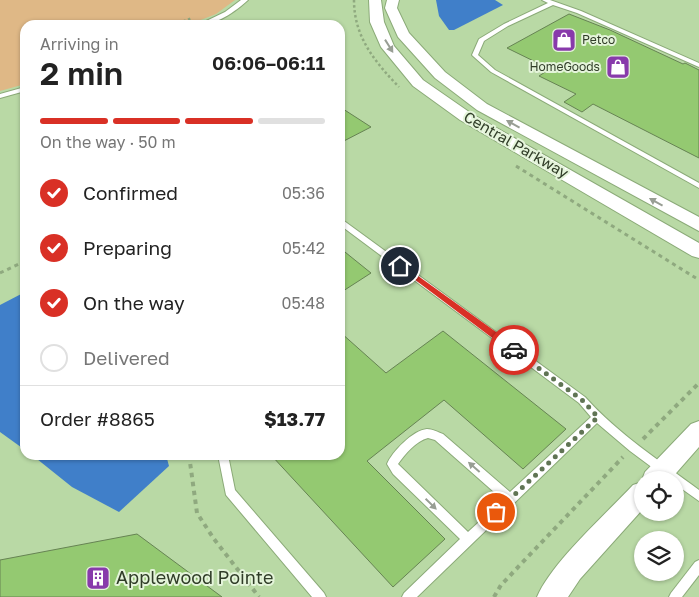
<!DOCTYPE html>
<html lang="en">
<head>
<meta charset="utf-8">
<style>
  body { margin:0; font-family:"Golos Text",sans-serif; background:#f2f2f2; color:#222; height:100vh; display:flex; flex-direction:column; font-size:19px; white-space:nowrap }
  * { box-sizing:border-box; margin:0 }
  p { font-size:16px; color:#767676 }
  .icon { flex:none; width:28px; height:28px; fill:none; stroke:currentColor; stroke-width:2; stroke-linecap:round; stroke-linejoin:round }
  .map { position:relative; flex:1; overflow:hidden }
  .side { position:absolute; left:20px; top:20px; width:325px; height:440px; display:flex; flex-direction:column; background:#fff; border-radius:15px; box-shadow:0 1px 4px #0004 }
  .side>* { flex:none }
  .fabs { position:absolute; left:634px; top:471px; display:grid; gap:10px }
  .fabs a { display:grid; place-items:center; width:50px; height:50px; border-radius:50%; background:#fff; box-shadow:0 1px 4px #0004; font-size:25px }
  .pin { position:absolute; display:grid; place-items:center; width:42px; height:42px; color:#fff; margin:-21px; border:2px solid #fff; border-radius:50%; box-shadow:0 1px 5px #0007 }
  .courier { position:absolute; display:grid; place-items:center; width:50px; height:50px; margin:-25px; border:4px solid #d93025; border-radius:50%; background:#fff; color:#222; box-shadow:0 1px 6px #0007 }
  .head em { font-style:normal; font-weight:600 }
  .head div { display:flex; flex-direction:column-reverse }
  .head { display:flex; align-items:center; justify-content:space-between; height:85px; padding:0 20px }
  h1 { font-size:32px; font-weight:600; line-height:38px }
  .bar { display:grid; grid-template-columns:repeat(4,1fr); gap:8px 5px; align-content:center; height:60px; padding:0 20px }
  .bar i { height:6px; border-radius:4px; background:#e0e0e0 }
  .bar .active { background:#d93025 }
  .bar p { grid-column:span 4 }
  .line { display:flex; align-items:center; gap:12px; padding:0 20px; border-top:1px solid #e0e0e0 }
  .line div { flex:1 }
  ol { padding:0 20px; list-style:none }
  li { display:flex; align-items:center; gap:15px; height:55px }
  li p { margin-inline-start:auto }
  li .icon { padding:5px; border-radius:50%; background:#d93025; color:#fff; stroke-width:4 }
  li:last-child { color:#767676 }
  li i { width:28px; height:28px; border:2px solid #e0e0e0; border-radius:50% }
  .map>svg:first-child { display:block }
</style>
</head>
<body>
<div class="map">
<svg width="699" height="597" viewBox="0 0 699 597">
  <rect width="100%" height="100%" fill="#b9d9a5"/>
  <polygon fill="#dfb886" points="0,0 235,0 216,14 188,25 25,25 25,84 0,91"/>
  <g fill="#407fc9">
    <polygon points="436,0 495,0 503,5 454,30 449,30 439,16"/>
    <polygon points="25,292 25,450 0,432 0,305"/>
    <polygon points="32,455 166,455 169,466 119,512 72,487"/>
  </g>
  <g fill="#94c971" stroke="#668353">
    <polygon points="569,14 610,30 683,64 685,63 699,70 699,158 593,104 582,112 564,102 576,94 539,76 550,69 507,48"/>
    <polygon points="340,107 371,127 340,143"/>
    <polygon points="340,248 371,273 340,293"/>
    <polygon points="443,331 566,429 523,469 444,400 367,461 445,539 393,587 271,455 340,455 340,332 386,373"/>
    <polygon points="137,534 222,597 0,597 0,560"/>
  </g>
  <g fill="none" stroke-linecap="round" stroke-linejoin="round">
    <g stroke="#8baa78" stroke-width="2">
      <g id="service">
        <path d="M241,0H248C235,12 216,25 198,25L225,12Z"/>
        <polygon points="542,0 550,0 581,11 699,63 699,67 577,13 553,5 508,26 484,41 478,55 495,70 699,183 699,188 491,72 473,56 472,55 479,39 504,24 548,3"/>
        <polygon points="25,87 25,91 0,98 0,94"/>
        <path d="M340,218L585,397C618,434 660,461 699,490V501L675,484V480H669L630,451L597,423L417,597H402L404,593L460,539L393,474L387,464C392,452 413,430 427,429C432,429 438,432 443,434L510,492L591,417L579,403L340,225ZM428,438L435,440L503,500L468,532L398,464C405,454 416,441 428,438Z"/>
        <polygon points="218,455 228,455 235,490 324,593 326,597 312,597 226,495"/>
        <polygon points="699,560 699,575 682,597 669,597 671,593 695,562"/>
      </g>
    </g>
    <g stroke="#8baa78" stroke-width="2">
      <g id="tertiary">
        <polygon points="369,0 381,0 384,22 394,46 423,80 472,114 699,243 699,258 692,256 460,120 413,86 381,47 370,22"/>
        <polygon points="387,0 399,0 397,8 409,33 445,72 487,104 699,217 699,231 477,110 435,78 398,37 385,8"/>
        <polygon points="699,421 699,447 670,480 642,480 642,482 642,480 645,472 691,424"/>
        <path d="M642,482V510L580,579L568,597H537C552,562 606,514 633,485Z"/>
      </g>
    </g>
    <g stroke="#8fa97f" stroke-width="2.5" stroke-dasharray="2.5 2.5" stroke-linecap="butt">
      <path d="M354,0C354,37 375,62 399,87"/>
      <polyline points="174,25 192,18"/>
    </g>
    <g stroke="#8fa97f" stroke-width="3" stroke-dasharray="4 4" stroke-linecap="butt">
      <polyline points="516,166 699,280"/>
      <polyline points="0,273 25,261"/>
    </g>
    <g stroke="#8fa97f" stroke-width="4" stroke-dasharray="4.5 4.5" stroke-linecap="butt">
      <polyline points="643,439 699,383"/>
      <polyline points="189,455 197,513 214,539 259,597"/>
      <polyline points="494,597 501,585 623,457"/>
    </g>
    <use href="#service" fill="#fff" fill-rule="evenodd"/>
    <use href="#tertiary" fill="#fff" fill-rule="evenodd"/>
  </g>
  <defs><path id="oneway-solid" d="M-6-.8H1V-3.2L6.5 0L1 3.2V.8H-6Z" transform="scale(1.25)"/></defs>
  <g fill="#989e94">
    <use href="#oneway-solid" transform="translate(389 46) rotate(58)"/>
    <use href="#oneway-solid" transform="translate(513 124) rotate(-151)"/>
    <use href="#oneway-solid" transform="translate(656 202) rotate(-151)"/>
    <use href="#oneway-solid" transform="translate(474 467) rotate(-139)"/>
    <use href="#oneway-solid" transform="translate(431 504) rotate(44)"/>
  </g>
  <polygon fill="#d93025" points="400,263 517,347 517,352 511,352 398,267 398,264"/>
  <g fill="none" stroke-linecap="round" stroke-linejoin="round">
    <polyline stroke="#607454" stroke-width="5" stroke-dasharray="0 9" points="496,512 598,417 582,400 514,350"/>
  </g>
  <defs>
    <g id="shop-square" transform="scale(1.25)"><rect x="-9" y="-9" width="18" height="18" rx="4" fill="#883aab" stroke="#e4f4da"/><path d="M-5-2.5h2.3a2.7 3.5 0 0 1 5.4 0H5L5.5 6h-11ZM-1.5-2.5h3a1.5 2.3 0 0 0-3 0Z" fill="#fff"/></g>
    <g id="building-square" transform="scale(1.25)"><rect x="-9" y="-9" width="18" height="18" rx="4" fill="#883aab" stroke="#e4f4da"/><path d="M-4-6H4V6H1V3H-1V6H-4ZM-2.5-4.3h1.7v1.8h-1.7ZM.8-4.3h1.7v1.8H.8ZM-2.5-1h1.7V.8h-1.7ZM.8-1h1.7V.8H.8Z" fill="#fff"/></g>
  </defs>
  <g fill-rule="evenodd">
    <use href="#shop-square" x="564" y="40"/>
    <use href="#shop-square" x="618" y="67"/>
    <use href="#building-square" x="98" y="578"/>
  </g>
  <g text-anchor="middle" stroke-width="4" stroke-linejoin="round" paint-order="stroke">
    <g font-size="12" fill="#303d28" stroke="#e4f4da" text-anchor="start">
      <text x="582" y="44">Petco</text>
      <text x="600" y="71" text-anchor="end">HomeGoods</text>
    </g>
    <g font-size="15" fill="#303d28" stroke="#e4f4da">
      <text transform="translate(516 145) rotate(30)" y="5">Central Parkway</text>
    </g>
    <g font-size="18" fill="#303d28" stroke="#e4f4da" text-anchor="start">
      <text x="116" y="584">Applewood Pointe</text>
    </g>
  </g>
</svg>
<div class="fabs">
<a><svg class="icon" aria-label="locate" viewBox="0 0 24 24"><circle cx="12" cy="12" r="6"/><path d="M12 2v4M12 18v4M2 12h4M18 12h4"/></svg></a>
<a><svg class="icon" aria-label="layers" viewBox="0 0 24 24"><path d="M12 4l9 5-9 5-9-5zM3 14l9 5 9-5"/></svg></a>
</div>
<div class="pin" style="left:496px;top:512px;background:#ea580c"><svg class="icon" aria-label="bag" viewBox="0 0 24 24"><path d="M5 8h14l-1 12H6zM9 8a3 3 0 0 1 6 0"/></svg></div>
<div class="pin" style="left:400px;top:266px;background:#1f2937"><svg class="icon" aria-label="home" viewBox="0 0 24 24"><path d="M3 11l9-7 9 7M6 9v11h12V9"/></svg></div>
<div class="courier" style="left:514px;top:350px"><svg class="icon" aria-label="car" viewBox="0 0 24 24"><path d="M5 17H2v-5l4-1 3-4h7l3 4 3 1v5h-3M9 17h6M6 11h13"/><circle cx="7" cy="17" r="2"/><circle cx="17" cy="17" r="2"/></svg></div>
<section class="side">
<div class="head"><div><h1>2 min</h1><p>Arriving in</p></div><em>06:06–06:11</em></div>
<div class="bar"><i class="active"></i><i class="active"></i><i class="active"></i><i></i><p>On the way · 50 m</p></div>
<ol>
<li><svg class="icon" aria-label="check" viewBox="0 0 24 24"><path d="M5 12l5 5 9-10"/></svg>Confirmed<p>05:36</p></li>
<li><svg class="icon" aria-label="check" viewBox="0 0 24 24"><path d="M5 12l5 5 9-10"/></svg>Preparing<p>05:42</p></li>
<li><svg class="icon" aria-label="check" viewBox="0 0 24 24"><path d="M5 12l5 5 9-10"/></svg>On the way<p>05:48</p></li>
<li><i></i>Delivered</li>
</ol>
<div class="line" style="height:65px"><div>Order #8865</div><b>$13.77</b></div>
</section>
</div>
</body>
</html>
